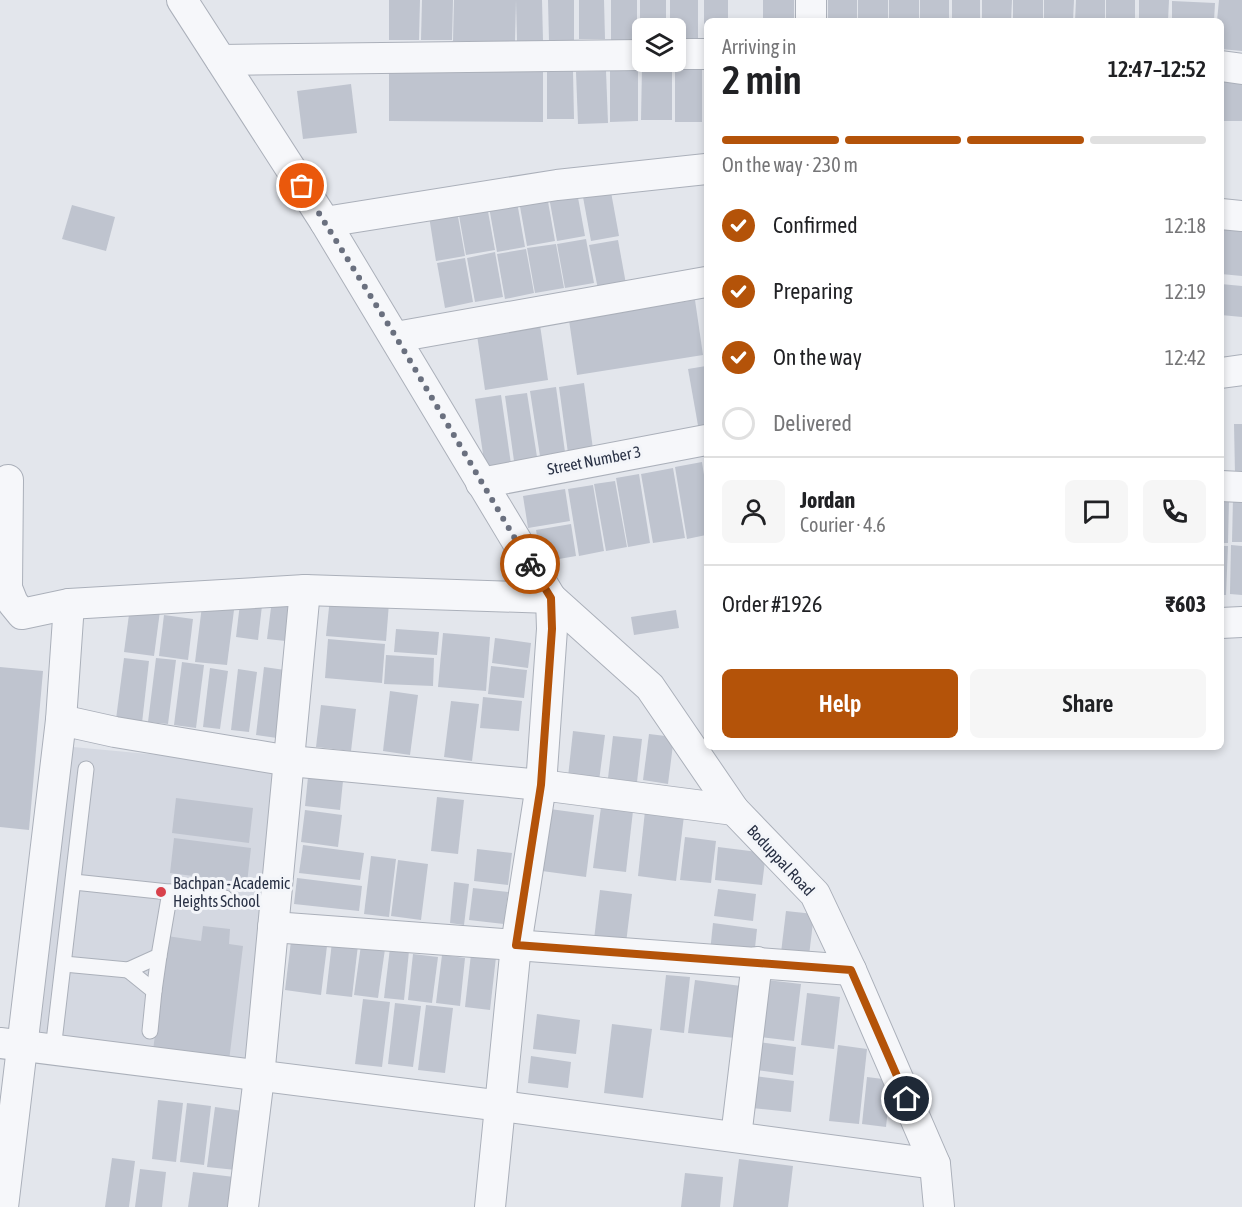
<!DOCTYPE html>
<html lang="en">
<head>
<meta charset="utf-8">
<style>
  body { margin:0; font-family:"Asap Condensed",sans-serif; background:#f6f6f6; color:#202124; height:100vh; display:flex; flex-direction:column; font-size:22px; white-space:nowrap }
  * { box-sizing:border-box; margin:0 }
  p { font-size:20px; color:#757577 }
  .icon { flex:none; width:33px; height:33px; fill:none; stroke:currentColor; stroke-width:2; stroke-linecap:round; stroke-linejoin:round }
  .map { position:relative; flex:1; overflow:hidden }
  .side { position:absolute; left:704px; top:18px; width:520px; height:732px; display:flex; flex-direction:column; background:#fff; border-radius:9px; box-shadow:0 3px 9px #0003 }
  .side>* { flex:none }
  .fabs { position:absolute; left:632px; top:18px; display:grid; gap:12px }
  .fabs a { display:grid; place-items:center; width:54px; height:54px; border-radius:9px; background:#fff; box-shadow:0 3px 9px #0003; font-size:30px }
  .pin { position:absolute; display:grid; place-items:center; width:51px; height:51px; color:#fff; margin:-26px; border:3px solid #fff; border-radius:50%; box-shadow:0 2px 6px #0007 }
  .courier { position:absolute; display:grid; place-items:center; width:60px; height:60px; margin:-30px; border:4px solid #b45309; border-radius:50%; background:#fff; color:#222; box-shadow:0 2px 8px #0007 }
  .head em { font-style:normal; font-weight:600 }
  .head div { display:flex; flex-direction:column-reverse }
  .head { display:flex; align-items:center; justify-content:space-between; height:102px; padding:0 18px }
  h1 { font-size:39px; font-weight:600; line-height:45px }
  .bar { display:grid; grid-template-columns:repeat(4,1fr); gap:9px 6px; align-content:center; height:72px; padding:0 18px }
  .bar i { height:8px; border-radius:4px; background:#e0e0e0 }
  .bar .active { background:#b45309 }
  .bar p { grid-column:span 4 }
  .line { display:flex; align-items:center; gap:15px; padding:0 18px; border-top:2px solid #e0e0e0 }
  .line div { flex:1 }
  .round { display:grid; place-items:center; flex:none; width:63px; height:63px; border-radius:9px; background:#f6f6f6 }
  ol { padding:0 18px; list-style:none }
  li { display:flex; align-items:center; gap:18px; height:66px }
  li p { margin-inline-start:auto }
  li .icon { padding:6px; border-radius:50%; background:#b45309; color:#fff; stroke-width:4 }
  li:last-child { color:#757577 }
  li i { width:33px; height:33px; border:3px solid #e0e0e0; border-radius:50% }
  .primary-button { display:flex; gap:12px; margin-top:auto; padding:12px 18px }
  .primary-button a { flex:1; height:69px; border-radius:9px; background:#b45309; color:#fff; font-size:24px; font-weight:600; line-height:69px; text-align:center }
  .primary-button a+a { background:#f6f6f6; color:#202124 }
  .map>svg:first-child { display:block }
</style>
</head>
<body>
<div class="map">
<svg width="1242" height="1207" viewBox="0 0 1242 1207">
  <rect width="100%" height="100%" fill="#e3e6ec"/>
  <polygon fill="#d4d8e1" points="73,747 278,766 249,1068 39,1038"/>
  <g fill="#bfc4cf">
    <polygon points="389,0 420,0 419,40 389,40"/>
    <polygon points="422,0 453,0 452,40 421,40"/>
    <polygon points="454,0 516,0 515,42 453,41"/>
    <polygon points="516,0 542,0 543,41 517,41"/>
    <polygon points="548,0 574,0 574,41 549,41"/>
    <polygon points="579,0 604,0 605,39 579,39"/>
    <polygon points="611,0 637,0 637,40 611,41"/>
    <rect x="640" y="0" width="26" height="28"/>
    <polygon points="670,0 698,0 698,41 675,41 675,28 670,28"/>
    <polygon points="704,0 728,0 728,21 706,21 706,40 704,40"/>
    <rect x="763" y="0" width="31" height="21"/>
    <rect x="828" y="0" width="29" height="21"/>
    <rect x="858" y="0" width="30" height="21"/>
    <rect x="889" y="0" width="30" height="21"/>
    <rect x="920" y="0" width="29" height="21"/>
    <rect x="952" y="0" width="28" height="21"/>
    <polygon points="982,0 1012,0 1011,21 982,21"/>
    <rect x="1013" y="0" width="30" height="21"/>
    <polygon points="1044,0 1074,0 1073,21 1044,21"/>
    <polygon points="1076,0 1105,0 1105,21 1075,21"/>
    <rect x="1106" y="0" width="29" height="21"/>
    <polygon points="1139,0 1169,0 1168,21 1139,21"/>
    <polygon points="1219,0 1242,0 1242,51 1221,49 1221,21 1217,21"/>
    <polygon points="1172,1 1215,3 1214,21 1172,21"/>
    <polygon points="642,67 672,67 672,120 641,120"/>
    <polygon points="389,68 543,69 543,122 389,121"/>
    <polygon points="610,69 638,69 638,121 610,122"/>
    <rect x="675" y="70" width="27" height="52"/>
    <polygon points="573,71 574,119 547,119 547,72"/>
    <polygon points="606,71 608,123 578,124 576,72"/>
    <rect x="1221" y="74" width="21" height="47"/>
    <polygon points="351,84 357,133 303,139 297,91"/>
    <polygon points="577,192 585,236 557,241 549,197"/>
    <polygon points="611,192 619,236 591,241 583,197"/>
    <polygon points="547,196 555,241 527,246 519,201"/>
    <polygon points="517,202 525,247 497,252 489,207"/>
    <polygon points="72,205 115,217 106,251 62,239"/>
    <polygon points="487,206 495,250 466,255 458,210"/>
    <polygon points="457,211 465,256 436,261 429,216"/>
    <polygon points="1221,229 1242,230 1242,276 1221,274"/>
    <polygon points="586,239 594,283 565,288 557,244"/>
    <polygon points="618,240 626,284 598,289 589,245"/>
    <polygon points="556,244 564,288 535,293 527,248"/>
    <polygon points="526,249 534,293 505,299 497,254"/>
    <polygon points="495,252 503,297 475,302 467,258"/>
    <polygon points="465,258 473,302 445,308 437,263"/>
    <polygon points="1221,284 1242,286 1242,317 1221,315"/>
    <polygon points="695,300 703,355 577,375 569,320"/>
    <polygon points="540,325 548,380 485,390 477,335"/>
    <polygon points="706,366 706,430 699,431 688,369"/>
    <polygon points="584,383 593,449 568,453 559,387"/>
    <polygon points="556,387 565,452 540,456 530,391"/>
    <polygon points="527,393 537,457 514,461 505,396"/>
    <polygon points="501,395 511,464 485,468 475,399"/>
    <polygon points="1234,424 1242,424 1242,474 1235,474"/>
    <polygon points="702,462 706,488 706,535 687,539 675,467"/>
    <polygon points="673,468 685,538 653,543 641,474"/>
    <polygon points="639,474 650,543 628,547 616,478"/>
    <polygon points="615,481 627,547 606,551 594,484"/>
    <polygon points="593,485 604,551 579,556 568,489"/>
    <polygon points="565,489 570,521 528,528 523,496"/>
    <polygon points="1233,497 1242,497 1242,542 1232,542"/>
    <polygon points="1221,498 1229,499 1228,543 1221,543"/>
    <polygon points="571,524 576,556 542,562 536,530"/>
    <polygon points="1231,545 1242,546 1242,595 1230,594"/>
    <polygon points="1221,546 1228,546 1226,595 1221,595"/>
    <polygon points="241,595 263,597 258,640 236,637"/>
    <polygon points="330,598 389,603 386,641 326,636"/>
    <polygon points="272,600 300,603 295,642 267,639"/>
    <polygon points="202,606 234,610 227,665 195,662"/>
    <polygon points="130,607 160,611 154,656 124,652"/>
    <polygon points="676,610 679,628 634,635 631,617"/>
    <polygon points="164,615 193,619 188,660 159,656"/>
    <polygon points="396,629 439,632 437,655 394,652"/>
    <polygon points="443,633 490,637 486,691 438,687"/>
    <polygon points="495,638 531,643 528,668 492,663"/>
    <polygon points="328,639 385,644 382,683 325,678"/>
    <polygon points="386,655 434,658 433,686 384,684"/>
    <polygon points="124,658 149,661 142,723 116,719"/>
    <polygon points="156,658 176,660 168,724 148,722"/>
    <polygon points="182,662 204,665 196,728 174,725"/>
    <polygon points="491,666 527,670 524,698 488,694"/>
    <polygon points="0,667 43,671 29,830 0,827"/>
    <polygon points="264,667 292,671 284,739 256,735"/>
    <polygon points="210,668 228,671 220,729 203,727"/>
    <polygon points="238,669 257,672 249,732 231,730"/>
    <polygon points="390,691 418,695 410,755 383,751"/>
    <polygon points="483,697 522,701 519,731 480,728"/>
    <polygon points="451,701 479,704 472,761 444,757"/>
    <polygon points="321,705 356,709 351,751 316,747"/>
    <polygon points="573,731 605,735 599,781 568,777"/>
    <polygon points="649,734 674,737 668,784 643,780"/>
    <polygon points="613,736 642,739 637,782 608,778"/>
    <polygon points="308,777 343,781 340,810 305,806"/>
    <polygon points="437,797 464,800 458,854 431,851"/>
    <polygon points="176,798 253,808 249,843 172,833"/>
    <polygon points="601,807 633,811 626,872 593,868"/>
    <polygon points="550,809 594,815 586,877 542,871"/>
    <polygon points="305,810 342,815 338,847 301,842"/>
    <polygon points="645,811 684,816 676,881 638,876"/>
    <polygon points="685,837 716,841 711,883 680,880"/>
    <polygon points="174,838 251,848 247,883 170,873"/>
    <polygon points="303,845 364,853 360,880 299,873"/>
    <polygon points="718,847 766,853 762,885 715,880"/>
    <polygon points="477,849 512,853 508,885 474,881"/>
    <polygon points="371,856 396,859 389,917 364,914"/>
    <polygon points="398,860 428,864 421,920 391,916"/>
    <polygon points="297,878 362,886 359,911 294,904"/>
    <polygon points="454,882 469,884 464,925 450,923"/>
    <polygon points="473,888 508,892 504,924 469,920"/>
    <polygon points="718,889 756,894 753,921 714,916"/>
    <polygon points="600,890 632,894 626,943 594,939"/>
    <polygon points="786,911 814,914 808,964 780,961"/>
    <polygon points="713,923 757,929 754,957 710,952"/>
    <polygon points="203,926 230,929 229,944 243,946 229,1061 153,1051 167,936 201,941"/>
    <polygon points="292,933 328,938 321,995 285,990"/>
    <polygon points="332,942 358,945 352,997 326,994"/>
    <polygon points="361,945 385,949 378,998 354,995"/>
    <polygon points="390,948 409,951 404,1000 384,998"/>
    <polygon points="413,954 438,957 432,1003 408,1000"/>
    <polygon points="471,954 496,957 490,1010 465,1007"/>
    <polygon points="442,955 465,958 460,1006 436,1003"/>
    <polygon points="666,975 690,977 684,1033 660,1030"/>
    <polygon points="695,980 741,986 735,1038 688,1033"/>
    <polygon points="767,980 801,984 794,1041 760,1037"/>
    <polygon points="807,993 840,997 834,1049 801,1045"/>
    <polygon points="363,999 390,1002 382,1067 355,1064"/>
    <polygon points="395,1003 421,1006 413,1067 388,1064"/>
    <polygon points="426,1005 453,1008 445,1073 418,1070"/>
    <polygon points="537,1014 580,1020 576,1054 533,1049"/>
    <polygon points="612,1024 652,1029 643,1098 604,1093"/>
    <polygon points="759,1042 796,1047 793,1075 756,1070"/>
    <polygon points="838,1045 867,1049 859,1124 829,1121"/>
    <polygon points="531,1056 571,1062 568,1088 528,1083"/>
    <polygon points="755,1076 794,1081 791,1112 752,1108"/>
    <polygon points="867,1077 891,1080 886,1127 862,1124"/>
    <polygon points="158,1100 183,1103 176,1162 152,1159"/>
    <polygon points="187,1103 211,1106 204,1165 180,1162"/>
    <polygon points="215,1107 243,1111 236,1170 207,1167"/>
    <polygon points="112,1158 135,1161 129,1207 105,1207"/>
    <polygon points="739,1159 793,1166 788,1207 733,1207"/>
    <polygon points="140,1169 166,1172 162,1207 135,1207"/>
    <polygon points="193,1172 234,1177 231,1207 188,1207"/>
    <polygon points="685,1173 723,1177 720,1207 681,1207"/>
  </g>
  <g fill="none" stroke-linecap="round" stroke-linejoin="round">
    <g stroke="#abb0ba" stroke-width="17">
      <g id="service">
        <polyline points="74,882 225,898"/>
        <polyline points="64,964 128,970 159,956 170,892"/>
        <polyline points="128,970 154,991 150,1031"/>
        <polyline points="154,991 159,956"/>
        <polyline points="53,1050 86,769"/>
      </g>
    </g>
    <g stroke="#abb0ba" stroke-width="32">
      <g id="minor">
        <polyline points="182,0 325,222 551,598 552,629 541,785 516,945 490,1207"/>
        <polyline points="811,0 811,21"/>
        <polyline points="675,54 706,54"/>
        <polyline points="221,60 642,55"/>
        <polyline points="1221,66 1242,69"/>
        <polyline points="1221,214 1242,216"/>
        <polyline points="325,222 557,185 706,169"/>
        <polyline points="396,337 706,282"/>
        <polyline points="1221,373 1242,370"/>
        <polyline points="8,480 7,588 13,603 22,614 69,604 305,590 551,598 650,687 734,810 815,894 851,970 935,1164 939,1207"/>
        <polyline points="481,483 706,440"/>
        <polyline points="1221,486 1242,487"/>
        <polyline points="1221,623 1242,622"/>
        <polyline points="61,720 115,732 290,761 541,785 734,810"/>
        <polyline points="273,927 851,970"/>
        <polyline points="0,1043 502,1106 935,1164"/>
        <polyline points="736,1137 757,962"/>
        <polyline points="3,1207 61,720 69,604"/>
        <polyline points="243,1207 259,1077 305,590"/>
      </g>
    </g>
    <use href="#service" stroke="#f6f7fa" stroke-width="15"/>
    <use href="#minor" stroke="#f6f7fa" stroke-width="30"/>
  </g>
  <g fill="none" stroke-linecap="round" stroke-linejoin="round">
    <polyline stroke="#6a707f" stroke-width="6" stroke-dasharray="0 10.8" points="302,186 396,337 530,564"/>
    <polyline stroke="#b45309" stroke-width="8" points="530,564 551,598 552,629 541,785 516,945 851,970 907,1099"/>
  </g>
  <circle fill="#d8414b" stroke="#f3f5f9" stroke-width="2" cx="161" cy="892" r="6"/>
  <g text-anchor="middle" stroke-width="6" stroke-linejoin="round" paint-order="stroke">
    <g font-size="16" fill="#293145" stroke="#f3f5f9">
      <text transform="translate(594 460) rotate(-11)" y="6">Street Number 3</text>
      <text transform="translate(781 860) rotate(47)" y="6">Boduppal Road</text>
    </g>
    <g font-size="16" fill="#293145" stroke="#f3f5f9" text-anchor="start">
      <text x="173" y="889">Bachpan - Academic<tspan x="173" dy="18">Heights School</tspan></text>
    </g>
  </g>
</svg>
<div class="fabs">
<a><svg class="icon" aria-label="layers" viewBox="0 0 24 24"><path d="M12 4l9 5-9 5-9-5zM3 14l9 5 9-5"/></svg></a>
</div>
<div class="pin" style="left:302px;top:186px;background:#ea580c"><svg class="icon" aria-label="bag" viewBox="0 0 24 24"><path d="M5 8h14l-1 12H6zM9 8a3 3 0 0 1 6 0"/></svg></div>
<div class="pin" style="left:907px;top:1099px;background:#1f2937"><svg class="icon" aria-label="home" viewBox="0 0 24 24"><path d="M3 11l9-7 9 7M6 9v11h12V9"/></svg></div>
<div class="courier" style="left:530px;top:564px"><svg class="icon" aria-label="bike" viewBox="0 0 24 24"><circle cx="6" cy="16" r="4"/><circle cx="18" cy="16" r="4"/><path d="M6 16l4-8h5l3 8M10 8l3 8H6M13 5h3"/></svg></div>
<section class="side">
<div class="head"><div><h1>2 min</h1><p>Arriving in</p></div><em>12:47–12:52</em></div>
<div class="bar"><i class="active"></i><i class="active"></i><i class="active"></i><i></i><p>On the way · 230 m</p></div>
<ol>
<li><svg class="icon" aria-label="check" viewBox="0 0 24 24"><path d="M5 12l5 5 9-10"/></svg>Confirmed<p>12:18</p></li>
<li><svg class="icon" aria-label="check" viewBox="0 0 24 24"><path d="M5 12l5 5 9-10"/></svg>Preparing<p>12:19</p></li>
<li><svg class="icon" aria-label="check" viewBox="0 0 24 24"><path d="M5 12l5 5 9-10"/></svg>On the way<p>12:42</p></li>
<li><i></i>Delivered</li>
</ol>
<div class="line" style="height:108px"><a class="round"><svg class="icon" aria-label="person" viewBox="0 0 24 24"><circle cx="12" cy="8" r="4"/><path d="M4 21q1-7 8-7t8 7"/></svg></a><div><b>Jordan</b><p>Courier · 4.6</p></div><a class="round"><svg class="icon" aria-label="chat" viewBox="0 0 24 24"><path d="M4 5h16v11H9l-5 4z"/></svg></a><a class="round"><svg class="icon" aria-label="phone" viewBox="0 0 24 24"><path d="M5 4h4l2 5-3 2q2 4 5 5l2-3 5 2v4C11 20 4 13 5 4z"/></svg></a></div>
<div class="line" style="height:78px"><div>Order #1926</div><b>₹603</b></div>
<div class="primary-button"><a>Help</a><a>Share</a></div>
</section>
</div>
</body>
</html>
